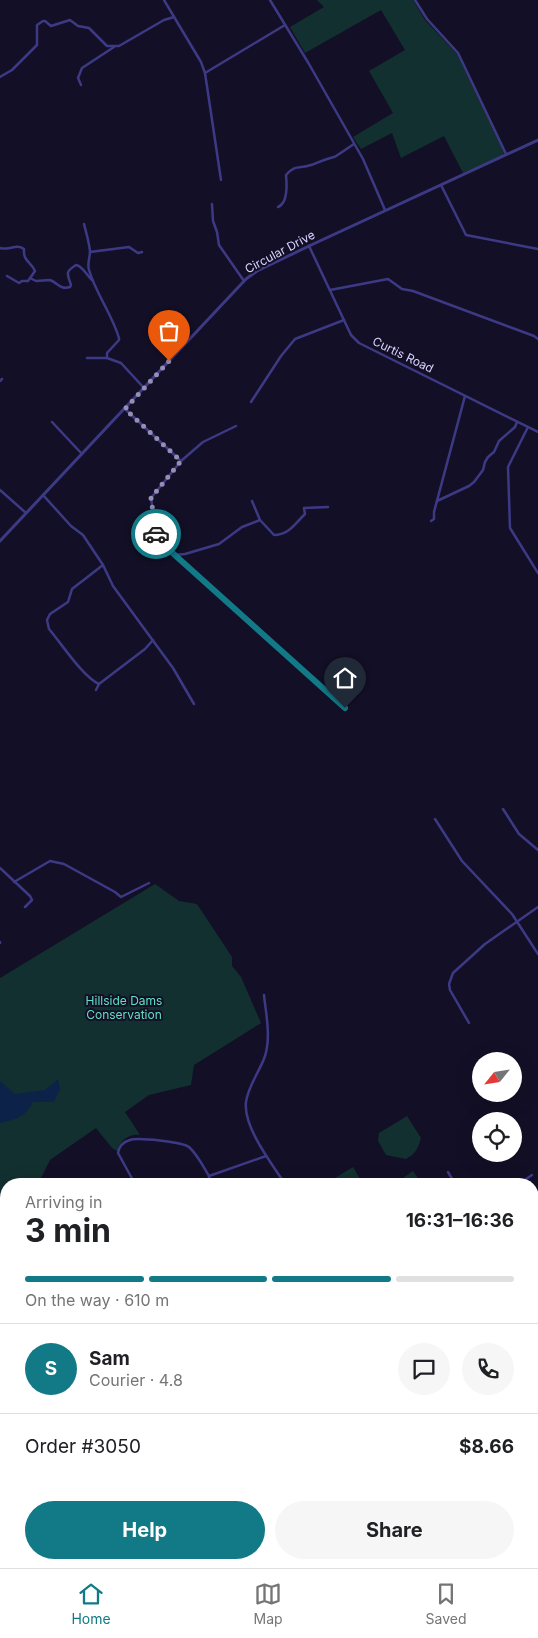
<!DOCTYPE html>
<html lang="en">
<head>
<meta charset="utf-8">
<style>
  body { margin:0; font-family:Inter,sans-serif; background:#f6f6f6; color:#202124; height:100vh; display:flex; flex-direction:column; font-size:19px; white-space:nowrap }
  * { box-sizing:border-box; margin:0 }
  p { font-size:16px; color:#757577 }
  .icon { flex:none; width:28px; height:28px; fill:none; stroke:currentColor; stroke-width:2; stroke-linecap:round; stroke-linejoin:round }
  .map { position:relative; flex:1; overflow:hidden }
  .side { position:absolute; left:0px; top:1178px; width:539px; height:391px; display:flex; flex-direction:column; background:#fff; border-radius:20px 20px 0 0; box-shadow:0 5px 20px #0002 }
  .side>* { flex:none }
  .needle { width:32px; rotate:240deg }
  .buttons { position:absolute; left:472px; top:1052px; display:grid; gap:10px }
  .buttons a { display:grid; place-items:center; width:50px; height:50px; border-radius:50%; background:#fff; box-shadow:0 5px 20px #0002; font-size:25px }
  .pin { position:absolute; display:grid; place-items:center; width:42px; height:42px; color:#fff; margin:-51px -21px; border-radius:50% 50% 50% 0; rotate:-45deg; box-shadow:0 0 5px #0007 }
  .pin .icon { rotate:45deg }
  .courier { position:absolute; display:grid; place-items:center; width:50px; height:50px; margin:-25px; border:4px solid #127987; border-radius:50%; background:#fff; color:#222; box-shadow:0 1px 6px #0007 }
  .summary em { font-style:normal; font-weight:700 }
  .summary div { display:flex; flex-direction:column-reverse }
  .summary { display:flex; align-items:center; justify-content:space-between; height:85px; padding:0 25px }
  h1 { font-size:32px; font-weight:700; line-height:38px }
  .bar { display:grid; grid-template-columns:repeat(4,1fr); gap:8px 5px; align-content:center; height:60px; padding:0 25px }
  .bar i { height:6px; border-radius:4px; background:#e0e0e0 }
  .bar .current { background:#127987 }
  .bar p { grid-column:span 4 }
  .line { display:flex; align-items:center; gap:12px; padding:0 25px; border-top:1px solid #e0e0e0 }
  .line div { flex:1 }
  .round { display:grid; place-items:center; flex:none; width:52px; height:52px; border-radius:26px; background:#f6f6f6 }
  .action { display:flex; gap:10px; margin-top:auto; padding:10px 25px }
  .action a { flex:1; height:58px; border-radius:30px; background:#127987; color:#fff; font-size:20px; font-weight:700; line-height:58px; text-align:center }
  .action a+a { background:#f6f6f6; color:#202124 }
  .menu { display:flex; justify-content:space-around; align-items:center; height:70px; border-top:1px solid #e0e0e0; background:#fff; font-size:14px; color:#757577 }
  .menu a { display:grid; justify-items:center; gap:2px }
  .menu .current { color:#127987 }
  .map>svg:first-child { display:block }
</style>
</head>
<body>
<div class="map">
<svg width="538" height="1568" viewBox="0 0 538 1568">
  <rect width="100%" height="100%" fill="#130f26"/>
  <g fill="#12302f">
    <polygon points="317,0 413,0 425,20 457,54 504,152 503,156 463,173 444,136 401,158 392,133 361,149 353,137 393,113 369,71 405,50 381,10 305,53 290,27 324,7"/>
    <path d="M155,884L179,901L197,904L232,957V966L241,977L261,1023L194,1065L191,1085L149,1095L125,1112L140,1135C129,1134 123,1139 118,1148V1150L117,1151L112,1148L96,1128L50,1160L38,1184H6V1253L0,1264V978Z"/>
    <path d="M407,1116L421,1138C418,1149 415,1154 406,1159L386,1155L378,1141L379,1133Z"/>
    <polygon points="353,1167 363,1184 339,1184 335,1178"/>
    <polygon points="413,1171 422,1184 394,1184"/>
  </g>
  <path fill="#0c2248" d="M58,1079L60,1090L54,1102H33C25,1117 15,1120 0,1123V1081L15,1094L45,1090Z"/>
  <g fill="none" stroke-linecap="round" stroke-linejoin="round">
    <g stroke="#3d3a85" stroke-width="2.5">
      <polyline points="164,0 201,62 205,73 221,180"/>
      <polyline points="270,0 309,64 363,159 385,210"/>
      <polyline points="415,0 427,19 458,53 506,154"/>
      <polyline points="205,73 285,25"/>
      <polyline points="0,77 12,70 37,45 37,25 43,21 45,21 51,26 70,20 78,26 89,28 107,46 119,46 164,20 174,17"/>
      <polyline points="81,85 78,78 82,68 114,47"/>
      <polyline points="441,185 466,235 538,249"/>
      <polyline points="212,204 213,221 217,232 219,245 244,281"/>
      <path d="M278,207C288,203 287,185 286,175C296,164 299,169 311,165C319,162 326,159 334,157C337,156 349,147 354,144"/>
      <path d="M84,224C86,232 89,242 90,251C90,258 87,263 89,270C96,294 112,314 119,338V340L107,353V358"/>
      <polyline points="309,246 351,335 359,343 538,432"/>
      <path d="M0,248C8,251 17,243 24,249C23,262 31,261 35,271L28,281H22L19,283L7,276"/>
      <polyline points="90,252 129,247 138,253 142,252"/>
      <path d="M30,278L36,281L50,280C58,283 60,290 70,287L71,285C67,273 65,272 76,265C83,266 87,276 92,280"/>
      <polyline points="330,290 388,279 402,289 413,291 534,336 538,339"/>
      <polyline points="87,358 107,358 121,363 144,388"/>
      <polyline points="0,381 2,379"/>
      <polyline points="251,402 281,356 295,339 344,320"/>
      <polyline points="125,409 181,461"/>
      <polyline points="52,422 82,454"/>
      <polyline points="236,426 203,442 181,461 151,498 157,539 345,708"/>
      <polyline points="528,427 508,467 510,528 538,573"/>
      <polyline points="0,490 26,513"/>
      <polyline points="43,495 71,526 83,535 103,565 113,586 173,668 194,704"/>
      <polyline points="252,501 260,520"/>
      <polyline points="437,501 469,486 474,482 483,470 485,462 488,457 494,452 499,441 515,427 517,422"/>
      <polyline points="431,521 434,519 434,512 465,396"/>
      <path d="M175,555L185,554L219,544L242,527L260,520L274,535C288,535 294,525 303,516L305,514L304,508L328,507"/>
      <path d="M99,684C83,677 61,643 49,629L47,620L50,614L68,602L72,589L103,565"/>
      <polyline points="96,690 99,684 145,649 153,640"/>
      <polyline points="503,809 519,834 538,850"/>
      <polyline points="435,819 462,861 512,914 538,954"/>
      <polyline points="0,868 30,896 32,900 25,907"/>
      <polyline points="14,882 50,861 64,864 115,892 121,897 149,883"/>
      <polyline points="0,942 0,943"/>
      <path d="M264,995C266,1014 271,1037 265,1056C260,1071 248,1086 246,1102C243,1127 272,1164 285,1184"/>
      <polyline points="469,1023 450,990 449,984 453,973 485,944 538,907"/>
      <polyline points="448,1172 455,1184"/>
      <polyline points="209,1176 266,1156"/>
      <polyline points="209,1176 210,1184"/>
      <path d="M135,1184L118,1153C119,1146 123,1142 130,1140C138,1137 182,1142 189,1147C197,1154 203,1166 209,1176"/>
      <polyline points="519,1184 532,1175"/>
      <polyline points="532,1283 538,1280"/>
      <polyline points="532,1301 538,1306"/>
      <polyline points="0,1433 6,1432"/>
      <polyline points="0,1560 10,1568"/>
      <polyline points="162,1562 167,1568"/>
      <polyline points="401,1562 405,1568"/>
      <polyline points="17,1568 25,1562"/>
      <polyline points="290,1568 294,1562"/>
      <polyline points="535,1568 538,1566"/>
    </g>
    <polyline stroke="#3d3a85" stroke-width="3" points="0,541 246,279 257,271 309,246 538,140"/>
  </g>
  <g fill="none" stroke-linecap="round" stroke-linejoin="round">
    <polyline stroke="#948fb3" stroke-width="5" stroke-dasharray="0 9" points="156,534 151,498 181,461 125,409 169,361"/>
    <polyline stroke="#127987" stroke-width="6" points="156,534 157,539 345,708"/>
  </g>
  <g text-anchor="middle" stroke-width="4" stroke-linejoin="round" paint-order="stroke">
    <g font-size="12" fill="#d9d4ff" stroke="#130f26">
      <text transform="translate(280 252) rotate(-28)" y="4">Circular Drive</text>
      <text transform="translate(403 355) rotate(26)" y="4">Curtis Road</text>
    </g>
    <g font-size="12" fill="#5fe0c0" stroke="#130f26">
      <text x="124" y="1005">Hillside Dams<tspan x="124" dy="14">Conservation</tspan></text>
    </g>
  </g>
</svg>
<div class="buttons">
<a><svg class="needle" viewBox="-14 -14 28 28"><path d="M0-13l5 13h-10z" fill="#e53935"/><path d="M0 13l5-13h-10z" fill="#757577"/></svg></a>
<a><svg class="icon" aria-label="locate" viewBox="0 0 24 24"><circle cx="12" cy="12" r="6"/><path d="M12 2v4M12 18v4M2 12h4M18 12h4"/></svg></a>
</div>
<div class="pin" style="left:169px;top:361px;background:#ea580c"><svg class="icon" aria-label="bag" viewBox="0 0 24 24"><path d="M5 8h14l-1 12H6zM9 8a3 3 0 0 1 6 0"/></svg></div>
<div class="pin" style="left:345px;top:708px;background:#1f2937"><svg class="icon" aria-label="home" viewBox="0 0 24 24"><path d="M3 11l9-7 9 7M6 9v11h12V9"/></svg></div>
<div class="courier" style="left:156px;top:534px"><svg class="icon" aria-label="car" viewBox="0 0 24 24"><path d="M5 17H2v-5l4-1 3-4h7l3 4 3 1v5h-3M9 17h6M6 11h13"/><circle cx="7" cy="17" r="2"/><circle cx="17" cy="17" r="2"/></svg></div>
<section class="side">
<div class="summary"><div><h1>3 min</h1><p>Arriving in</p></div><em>16:31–16:36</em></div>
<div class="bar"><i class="current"></i><i class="current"></i><i class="current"></i><i></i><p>On the way · 610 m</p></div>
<div class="line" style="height:90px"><b class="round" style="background:#127987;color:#fff">S</b><div><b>Sam</b><p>Courier · 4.8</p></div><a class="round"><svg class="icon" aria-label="chat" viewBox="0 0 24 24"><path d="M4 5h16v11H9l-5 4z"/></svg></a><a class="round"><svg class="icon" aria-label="phone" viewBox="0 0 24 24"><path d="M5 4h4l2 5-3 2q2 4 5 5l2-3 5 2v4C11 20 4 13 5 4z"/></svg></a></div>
<div class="line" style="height:65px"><div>Order #3050</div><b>$8.66</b></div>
<div class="action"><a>Help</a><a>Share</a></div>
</section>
</div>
<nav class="menu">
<a class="current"><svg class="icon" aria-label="home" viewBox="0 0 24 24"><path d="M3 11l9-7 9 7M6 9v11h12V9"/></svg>Home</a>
<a><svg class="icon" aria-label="map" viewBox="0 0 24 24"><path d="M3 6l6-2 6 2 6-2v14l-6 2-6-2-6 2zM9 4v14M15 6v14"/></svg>Map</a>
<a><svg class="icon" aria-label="saved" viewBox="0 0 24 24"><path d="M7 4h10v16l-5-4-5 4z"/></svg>Saved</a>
</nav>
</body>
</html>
